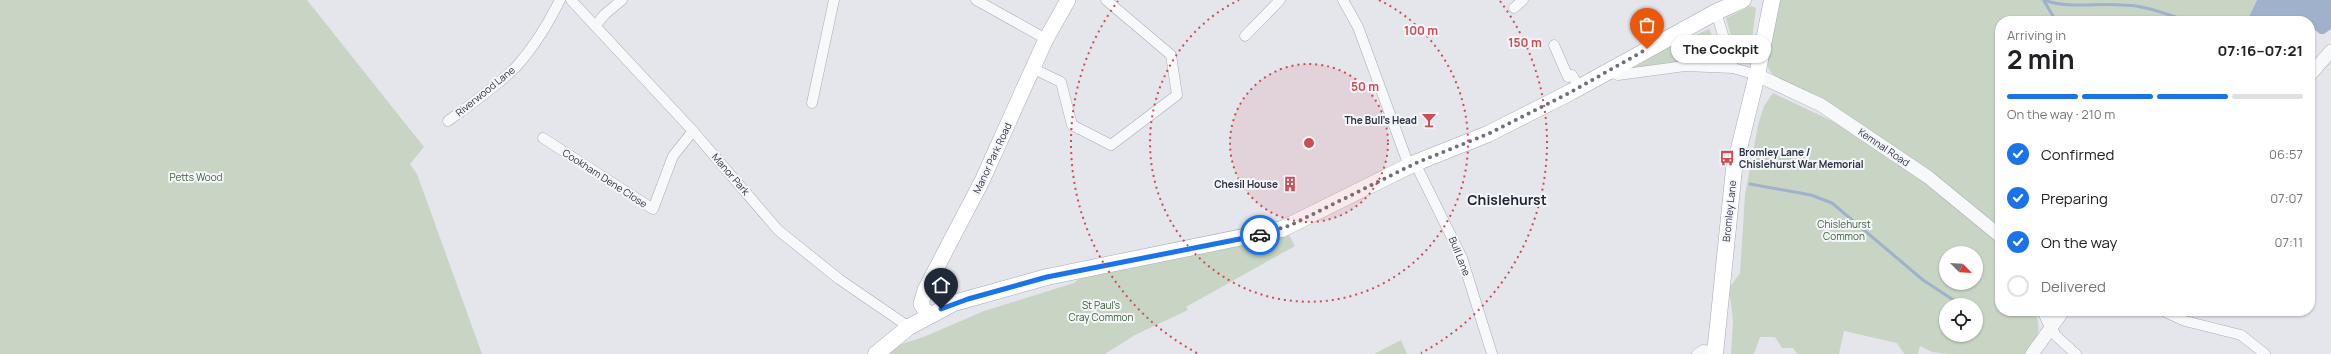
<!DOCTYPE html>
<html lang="en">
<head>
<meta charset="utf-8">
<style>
  body { margin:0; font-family:Manrope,sans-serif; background:#f6f6f6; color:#202124; height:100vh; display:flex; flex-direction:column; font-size:15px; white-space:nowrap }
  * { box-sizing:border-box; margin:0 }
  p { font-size:13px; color:#757577 }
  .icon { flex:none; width:22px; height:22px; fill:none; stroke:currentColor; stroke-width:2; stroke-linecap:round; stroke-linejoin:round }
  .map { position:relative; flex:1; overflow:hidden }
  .sheet { position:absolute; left:1995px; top:16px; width:320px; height:300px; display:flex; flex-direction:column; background:#fff; border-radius:16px; box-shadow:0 1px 3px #0004 }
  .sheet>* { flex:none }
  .needle { width:26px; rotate:114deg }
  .tools { position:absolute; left:1939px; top:246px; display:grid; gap:8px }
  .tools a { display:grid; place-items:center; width:44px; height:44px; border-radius:50%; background:#fff; box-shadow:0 1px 3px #0004; font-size:20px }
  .pin { position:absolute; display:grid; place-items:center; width:34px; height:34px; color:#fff; margin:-41px -17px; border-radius:50% 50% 50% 0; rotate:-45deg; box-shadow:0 0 4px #0007 }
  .pin .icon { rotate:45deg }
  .courier { position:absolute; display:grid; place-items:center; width:40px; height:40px; margin:-20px; border:3px solid #1a73e8; border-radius:50%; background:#fff; color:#222; box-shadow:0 1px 5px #0007 }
  .bubble { position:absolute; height:28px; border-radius:14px; background:#fff; box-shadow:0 1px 3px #0004; font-size:13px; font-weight:700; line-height:28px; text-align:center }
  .headline em { font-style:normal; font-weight:700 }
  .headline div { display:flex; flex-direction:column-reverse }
  .headline { display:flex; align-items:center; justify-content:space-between; height:68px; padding:0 12px }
  h1 { font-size:26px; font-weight:700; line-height:30px }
  .bar { display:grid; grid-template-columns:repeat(4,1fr); gap:6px 4px; align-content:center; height:48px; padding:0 12px }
  .bar i { height:5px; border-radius:3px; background:#e0e0e0 }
  .bar .current { background:#1a73e8 }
  .bar p { grid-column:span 4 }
  ol { padding:0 12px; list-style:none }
  li { display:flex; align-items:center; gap:12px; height:44px }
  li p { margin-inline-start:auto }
  li .icon { padding:4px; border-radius:50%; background:#1a73e8; color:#fff; stroke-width:4 }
  li:last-child { color:#757577 }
  li i { width:22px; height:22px; border:2px solid #e0e0e0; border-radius:50% }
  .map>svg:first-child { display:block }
</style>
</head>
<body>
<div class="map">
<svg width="2331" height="354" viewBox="0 0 2331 354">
  <rect width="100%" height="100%" fill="#e4e6ec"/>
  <g fill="#c8d5c5" fill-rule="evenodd">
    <polygon points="0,0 307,0 424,147 410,164 417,174 482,354 0,354"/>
    <path d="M1780,0H2257L2247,21H2000V311H2035C2042,332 2038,336 2026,354H1947L1932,352L1920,346L1918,354H1904L1897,343L1844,331L1839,354H1797L1793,348H1782L1775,337H1760L1754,354H1731L1733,321L1729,288L1740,273L1745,195L1758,125L1764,106L1773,93L1834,122L1838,115C1821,105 1770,83 1767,64ZM1946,253H1976V283H1946ZM1946,305H1976V335H1946Z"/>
    <polygon points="1751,6 1756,8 1749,63 1738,61 1726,18"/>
    <polygon points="1709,29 1724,61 1628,71 1669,47"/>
    <polygon points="1287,231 1295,246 1186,307 1188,310 1135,335 1105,354 872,354 926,336 984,311 1074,283 1082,276"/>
    <polygon points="1401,340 1407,354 1374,354"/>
  </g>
  <polygon fill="#a0b1cb" points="2257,0 2331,0 2331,29 2324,34 2320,34 2310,26 2310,21 2303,21 2297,17 2287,21 2247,21"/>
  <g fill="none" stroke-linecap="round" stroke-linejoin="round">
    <g stroke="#a0b1cb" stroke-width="3">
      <path d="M2044,0C2067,9 2097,3 2122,5C2141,5 2158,11 2176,17L2177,21"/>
      <polyline points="2044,1 2056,21"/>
      <polyline points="1750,184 1811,195 1832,203 1923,280 1961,305"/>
    </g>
    <g stroke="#a9acb6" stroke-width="11">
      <g id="minor">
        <polyline points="571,0 693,131 778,230 839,279 909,327"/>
        <polyline points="976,0 1046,39"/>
        <polyline points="1343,0 1358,27 1409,166"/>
        <polyline points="1514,8 1523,0"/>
        <polyline points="1716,12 1733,68"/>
        <polyline points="595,26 605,14 622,0"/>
        <polyline points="1245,36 1280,0"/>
        <polyline points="1554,45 1568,77 1572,75 1579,87"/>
        <polyline points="1032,68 1061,82 1072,125 1111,145 1177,95 1171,55 1106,0"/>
        <polyline points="1608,71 1618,75 1685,66 1733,68 1757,75"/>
        <polyline points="812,103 834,0"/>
        <path d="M448,121C471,104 496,87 516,67C534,47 548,24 560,0"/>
        <polyline points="543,138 653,209 673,156 693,131"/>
        <polyline points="1415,163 1462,258 1492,354"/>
        <polyline points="2163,311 2185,321 2241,335 2265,354"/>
        <polyline points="2051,326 2056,336 2076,354"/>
        <polyline points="1697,354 1703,350 1715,351"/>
      </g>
    </g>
    <g stroke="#a9acb6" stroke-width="14">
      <g id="tertiary">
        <polyline points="1757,75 1821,105 1928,177 2000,236"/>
        <polyline points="2310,75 2331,51"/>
        <polyline points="2044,311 2051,326"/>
        <polyline points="2032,354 2063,311"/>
      </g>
    </g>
    <g stroke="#a9acb6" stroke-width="16">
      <polyline id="secondary" points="928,315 921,304 925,290 982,181 1046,39 1068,0"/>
    </g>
    <g stroke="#a4a9b7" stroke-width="17">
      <g id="primary">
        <polyline points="876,354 909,327 954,303 1047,277 1282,229 1415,163 1488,134 1571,92 1716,12 1743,0"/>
        <polyline points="1715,354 1734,169 1757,75 1772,0"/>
      </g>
    </g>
    <use href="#minor" stroke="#f7f8fa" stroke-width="10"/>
    <use href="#tertiary" stroke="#f7f8fa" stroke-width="13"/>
    <use href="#secondary" stroke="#fff" stroke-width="15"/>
    <use href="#primary" stroke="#fff" stroke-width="16"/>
  </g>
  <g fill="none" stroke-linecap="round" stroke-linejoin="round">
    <polyline stroke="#6c717f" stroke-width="4" stroke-dasharray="0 7.2" points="1260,235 1291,225 1416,163 1488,134 1571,92 1647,49"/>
    <polyline stroke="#1a73e8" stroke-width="5" points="941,309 968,299 1047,277 1260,235"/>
  </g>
  <circle cx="1309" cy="143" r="79" fill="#cd4d54" fill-opacity=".12"/>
  <g fill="none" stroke="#cd4d54" stroke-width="2" stroke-dasharray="2 4">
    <circle cx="1309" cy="143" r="79"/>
    <path d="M1379 0A159 159 0 1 1 1239 0"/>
    <path d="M1197 353A238 238 0 0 1 1118 1M1500 1A238 238 0 0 1 1421 353"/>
  </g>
  <defs>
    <g id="bar-bare" transform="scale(1.2)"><path d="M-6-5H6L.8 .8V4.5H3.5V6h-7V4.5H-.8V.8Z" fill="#cd4d54" stroke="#f4f6f9" stroke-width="2.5" paint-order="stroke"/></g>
    <g id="bus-bare" transform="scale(1.2)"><path d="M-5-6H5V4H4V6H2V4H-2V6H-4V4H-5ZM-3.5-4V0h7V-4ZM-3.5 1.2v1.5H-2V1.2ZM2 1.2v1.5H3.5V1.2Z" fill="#cd4d54" stroke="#f4f6f9" stroke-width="2.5" paint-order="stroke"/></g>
    <g id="building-bare" transform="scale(1.2)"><path d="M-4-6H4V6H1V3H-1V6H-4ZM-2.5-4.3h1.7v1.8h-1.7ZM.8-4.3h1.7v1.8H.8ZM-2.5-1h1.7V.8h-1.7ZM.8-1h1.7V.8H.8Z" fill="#cd4d54" stroke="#f4f6f9" stroke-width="2.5" paint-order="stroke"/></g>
  </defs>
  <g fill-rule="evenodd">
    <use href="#bar-bare" x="1429" y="120"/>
    <use href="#bus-bare" x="1727" y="158"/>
    <use href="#building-bare" x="1290" y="184"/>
  </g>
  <g text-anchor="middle" stroke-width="4" stroke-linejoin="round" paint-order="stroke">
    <g font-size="10" fill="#2c3244" stroke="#f4f6f9">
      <text transform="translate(485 91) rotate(-39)" y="4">Riverwood Lane</text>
      <text transform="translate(1884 147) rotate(34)" y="4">Kemnal Road</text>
      <text transform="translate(992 158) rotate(-65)" y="4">Manor Park Road</text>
      <text transform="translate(731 174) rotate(49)" y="4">Manor Park</text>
      <text transform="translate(605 178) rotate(33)" y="4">Cookham Dene Close</text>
      <text transform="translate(1729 211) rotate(-84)" y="4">Bromley Lane</text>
      <text transform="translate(1460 256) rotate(68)" y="4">Bull Lane</text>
    </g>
    <g font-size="10" font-weight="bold" fill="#2c3244" stroke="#f4f6f9" text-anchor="end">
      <text x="1417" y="124">The Bull's Head</text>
      <text x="1739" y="156" text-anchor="start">Bromley Lane /<tspan x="1739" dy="12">Chislehurst War Memorial</tspan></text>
      <text x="1278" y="188">Chesil House</text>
    </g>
    <g font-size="10" fill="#3d6039" stroke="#f4f6f9">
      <text x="196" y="181">Petts Wood</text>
      <text x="1844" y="228">Chislehurst<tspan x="1844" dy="12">Common</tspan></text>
      <text x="1101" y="309">St Paul's<tspan x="1101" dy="12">Cray Common</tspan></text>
    </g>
    <g font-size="14" font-weight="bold" fill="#1e2335" stroke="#f4f6f9">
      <text x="1507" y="205">Chislehurst</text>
    </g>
  </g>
  <circle cx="1309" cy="143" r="6" fill="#cd4d54" stroke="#f4f6f9" stroke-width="2"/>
  <g font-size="12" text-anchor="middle" font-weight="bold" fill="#cd4d54" stroke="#f4f6f9" stroke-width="4" stroke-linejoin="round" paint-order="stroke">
    <text x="1421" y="35">100 m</text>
    <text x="1525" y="47">150 m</text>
    <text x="1365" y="91">50 m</text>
  </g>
</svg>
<div class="tools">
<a><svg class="needle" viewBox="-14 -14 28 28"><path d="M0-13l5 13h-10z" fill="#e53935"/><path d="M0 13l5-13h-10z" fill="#757577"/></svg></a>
<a><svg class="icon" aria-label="locate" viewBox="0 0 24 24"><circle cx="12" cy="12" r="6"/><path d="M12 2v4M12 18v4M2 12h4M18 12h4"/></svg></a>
</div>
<div class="pin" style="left:1647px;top:49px;background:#ea580c"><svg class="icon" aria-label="bag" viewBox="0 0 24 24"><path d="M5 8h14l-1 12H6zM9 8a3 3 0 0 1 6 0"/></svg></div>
<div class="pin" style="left:941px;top:309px;background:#1f2937"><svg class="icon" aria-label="home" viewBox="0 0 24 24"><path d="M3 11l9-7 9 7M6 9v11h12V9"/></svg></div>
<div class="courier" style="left:1260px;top:235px"><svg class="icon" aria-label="car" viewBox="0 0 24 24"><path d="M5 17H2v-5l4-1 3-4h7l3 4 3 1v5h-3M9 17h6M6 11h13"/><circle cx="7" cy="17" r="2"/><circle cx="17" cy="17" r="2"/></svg></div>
<div class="bubble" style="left:1671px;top:35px;width:100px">The Cockpit</div>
<section class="sheet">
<div class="headline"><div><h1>2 min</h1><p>Arriving in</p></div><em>07:16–07:21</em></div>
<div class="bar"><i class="current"></i><i class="current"></i><i class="current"></i><i></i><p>On the way · 210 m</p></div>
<ol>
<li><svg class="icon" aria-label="check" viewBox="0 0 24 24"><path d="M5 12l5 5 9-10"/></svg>Confirmed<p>06:57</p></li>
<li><svg class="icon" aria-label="check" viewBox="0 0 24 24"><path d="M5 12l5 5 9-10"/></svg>Preparing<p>07:07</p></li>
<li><svg class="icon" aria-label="check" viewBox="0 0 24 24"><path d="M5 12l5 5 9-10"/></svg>On the way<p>07:11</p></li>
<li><i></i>Delivered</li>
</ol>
</section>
</div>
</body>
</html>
